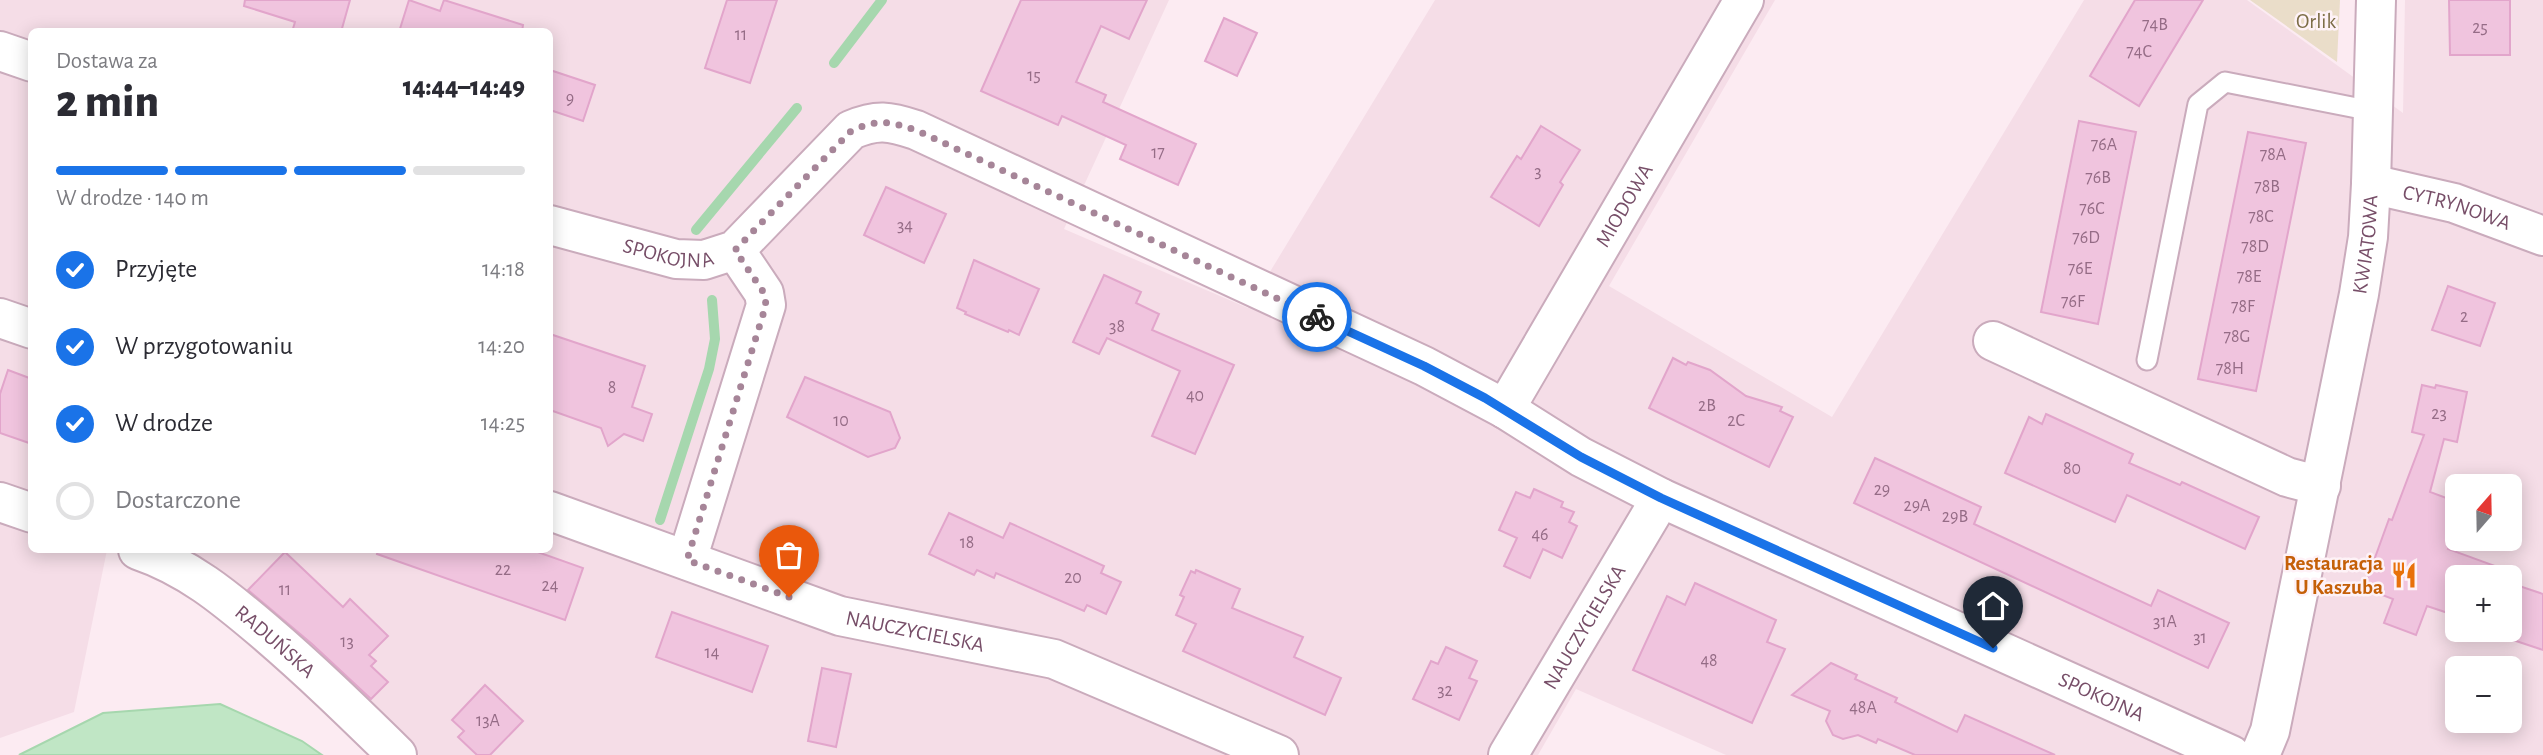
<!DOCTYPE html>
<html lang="pl">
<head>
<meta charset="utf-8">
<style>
  body { margin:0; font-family:"Alegreya Sans",sans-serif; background:#f7f7f7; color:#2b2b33; height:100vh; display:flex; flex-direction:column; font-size:26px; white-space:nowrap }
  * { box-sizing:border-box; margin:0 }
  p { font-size:23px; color:#7c7c81 }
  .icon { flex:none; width:38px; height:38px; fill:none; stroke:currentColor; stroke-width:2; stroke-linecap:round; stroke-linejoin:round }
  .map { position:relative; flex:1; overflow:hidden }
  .sheet { position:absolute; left:28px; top:28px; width:525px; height:525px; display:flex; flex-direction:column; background:#fff; border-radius:10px; box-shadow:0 4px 18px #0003 }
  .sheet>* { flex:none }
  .needle { width:46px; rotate:20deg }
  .tools { position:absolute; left:2445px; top:474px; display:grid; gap:14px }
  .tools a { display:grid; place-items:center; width:77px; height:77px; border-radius:10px; background:#fff; box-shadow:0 4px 18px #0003; font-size:35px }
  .pin { position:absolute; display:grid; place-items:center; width:60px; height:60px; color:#fff; margin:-72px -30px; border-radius:50% 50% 50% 0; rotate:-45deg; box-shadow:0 0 7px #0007 }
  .pin .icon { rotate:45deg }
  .courier { position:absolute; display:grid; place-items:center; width:70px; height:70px; margin:-35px; border:5px solid #1a73e8; border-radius:50%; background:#fff; color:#222; box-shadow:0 2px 9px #0007 }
  .head em { font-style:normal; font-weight:800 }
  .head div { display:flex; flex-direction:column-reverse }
  .head { display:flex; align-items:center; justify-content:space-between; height:119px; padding:0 28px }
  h1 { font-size:46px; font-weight:800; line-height:52px }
  .bar { display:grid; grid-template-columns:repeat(4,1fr); gap:10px 7px; align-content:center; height:84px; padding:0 28px }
  .bar i { height:9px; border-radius:5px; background:#e1e1e2 }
  .bar .on { background:#1a73e8 }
  .bar p { grid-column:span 4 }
  ol { padding:0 28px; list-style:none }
  li { display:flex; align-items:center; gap:21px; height:77px }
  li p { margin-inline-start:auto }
  li .icon { padding:7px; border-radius:50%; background:#1a73e8; color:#fff; stroke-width:4 }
  li:last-child { color:#7c7c81 }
  li i { width:38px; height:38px; border:4px solid #e1e1e2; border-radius:50% }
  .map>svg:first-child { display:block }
</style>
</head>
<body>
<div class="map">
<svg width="2543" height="755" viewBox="0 0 2543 755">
  <rect width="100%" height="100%" fill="#fcebf2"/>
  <path fill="#f5dde7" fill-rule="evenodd" d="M0,0H1169L1064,229L1248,308L1435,0H1775L1609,286L1832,417L2084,0H2247L2403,113L2405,0H2543V755H1726L1576,689L1538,755H419L243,587L170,550H550V32H32V550H107L74,712L0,738ZM2457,486H2510V539H2457ZM2457,578H2510V630H2457ZM2457,668H2510V721H2457Z"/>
  <polygon fill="#eaddc9" points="2250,0 2340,0 2337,62"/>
  <polygon fill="#c0e6c5" stroke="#a6d7ae" stroke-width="2" points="220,704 302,741 322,755 19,755 103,713"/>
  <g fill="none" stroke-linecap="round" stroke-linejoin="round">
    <g stroke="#a6d7ae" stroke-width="10">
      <polyline points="834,63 882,0"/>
      <polyline points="696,230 797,108"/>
      <polyline points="660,520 709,369 715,339 712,300"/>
    </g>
  </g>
  <g fill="#f0c4de" stroke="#e2a5cb" stroke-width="2">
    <polygon points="245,0 350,0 341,32 292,32 295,22 244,6"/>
    <polygon points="409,0 440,11 444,0 523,25 522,32 399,32"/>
    <polygon points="727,0 777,0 750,83 705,68"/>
    <polygon points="1021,0 1147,0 1129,39 1101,26 1076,82 1106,95 1103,102 1196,144 1178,185 1120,159 1126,145 1062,116 1058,125 981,91"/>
    <polygon points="2135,0 2203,0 2139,106 2090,76"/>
    <polygon points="2449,0 2510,0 2510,55 2450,55"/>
    <polygon points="1224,18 1257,33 1237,76 1205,61"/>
    <polygon points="550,70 595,85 583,121 550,110"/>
    <polygon points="2079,121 2136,132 2098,324 2041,312"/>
    <polygon points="1541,126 1580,150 1560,182 1563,185 1539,226 1491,197 1517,156 1521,159"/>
    <polygon points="2248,132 2306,143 2256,391 2198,379"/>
    <polygon points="886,187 946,214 924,263 864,235"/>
    <polygon points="974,260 1039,289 1019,335 1009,330 1008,332 965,314 966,312 957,308"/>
    <polygon points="1104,275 1141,292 1136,303 1159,314 1152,330 1234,365 1195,454 1152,436 1180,371 1107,338 1099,354 1073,342"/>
    <polygon points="2448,286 2495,303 2480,346 2432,330"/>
    <polygon points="550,334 645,366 632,407 652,414 643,441 624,434 608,446 601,428 550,410"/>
    <polygon points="1673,358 1686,365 1688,362 1710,370 1746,396 1782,407 1780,411 1793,417 1769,467 1649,408"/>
    <polygon points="8,370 32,379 32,444 0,433 0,394"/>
    <polygon points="805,377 890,412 900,438 895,448 868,457 787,417"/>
    <polygon points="2422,385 2435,388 2436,385 2467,392 2457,442 2444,439 2430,492 2457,502 2457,516 2448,540 2451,541 2448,549 2517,574 2513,584 2543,594 2543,650 2510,639 2510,635 2494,630 2510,630 2510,578 2457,578 2457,616 2427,606 2416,635 2384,623 2393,599 2364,588 2389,519 2392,520 2424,435 2412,432"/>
    <polygon points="2046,414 2133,454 2129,463 2180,485 2182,482 2259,517 2245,549 2127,495 2115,522 2005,473 2029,417 2042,424"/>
    <polygon points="1875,458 1981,507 1974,524 2151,606 2158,590 2229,623 2208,668 1854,503"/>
    <polygon points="1534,489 1563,502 1561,507 1574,512 1569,522 1577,526 1562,558 1543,549 1530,578 1504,566 1517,538 1499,530 1516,492 1530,498"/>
    <polygon points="949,513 1003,538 1010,523 1104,566 1101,573 1121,582 1106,614 1087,605 1084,611 996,573 994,578 977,570 974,575 929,554"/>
    <polygon points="378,550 532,550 583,568 565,620 377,554"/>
    <polygon points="285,552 343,607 350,599 388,636 369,655 376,661 371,666 388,682 371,699 312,644 248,590"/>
    <polygon points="1196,570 1240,589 1232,608 1303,637 1294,657 1341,678 1325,715 1183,651 1196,624 1176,615 1184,597 1180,595 1191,571 1195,573"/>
    <polygon points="1695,583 1776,620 1767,642 1785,649 1752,723 1633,670 1667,596 1685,605"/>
    <polygon points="672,612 768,646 752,692 656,657"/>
    <polygon points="1446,647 1477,661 1469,678 1477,681 1459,720 1413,699 1431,661 1438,664"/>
    <polygon points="1831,663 1857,675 1855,679 1897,698 1895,702 1957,732 1965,715 2055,755 1915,755 1878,739 1876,743 1858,735 1843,739 1833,735 1826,721 1830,711 1792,695"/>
    <polygon points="822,668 851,674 836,747 808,741"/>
    <polygon points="485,685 523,721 490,755 477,755 458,737 464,731 452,720"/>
  </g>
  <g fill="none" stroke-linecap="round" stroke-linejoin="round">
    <g stroke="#caabbc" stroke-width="23">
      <polyline id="lane" points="2147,360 2198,104 2225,82 2372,111"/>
    </g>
    <g stroke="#caabbc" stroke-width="42">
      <g id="street">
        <polyline points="0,51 32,62"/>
        <path id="s1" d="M2371,184L2454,203L2543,236"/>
        <path id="s2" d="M550,225L676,259L704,260L735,250L851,130C877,119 889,121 916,130L1424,366L1505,409L1581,457L1661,498L2231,755"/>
        <polyline points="0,318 32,329"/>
        <polyline points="1993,341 2287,477 2321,486"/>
        <path id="s3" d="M1505,409L1744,0"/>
        <polyline points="0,502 32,513"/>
        <path id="s4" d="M550,511L840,616L1054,659L1279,755"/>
        <path id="s5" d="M138,550C188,567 224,597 263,630C310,670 353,712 397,755"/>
        <polyline points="687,560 766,305 764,293 735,250"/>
        <path id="s6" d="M1508,755L1661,498"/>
        <path id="s7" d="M2260,755L2270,731L2359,294L2368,237L2371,184L2376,0"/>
      </g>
    </g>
    <use href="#lane" stroke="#fff" stroke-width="19"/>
    <use href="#street" stroke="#fff" stroke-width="38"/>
  </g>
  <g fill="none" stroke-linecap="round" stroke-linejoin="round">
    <path stroke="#a68598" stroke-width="7" stroke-dasharray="0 12.6" d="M789,597L687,560L766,305L764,293L735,250L851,131C878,119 888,121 916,130L1317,317"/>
    <polyline stroke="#1a73e8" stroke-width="9" points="1317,317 1424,366 1485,398 1581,457 1661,498 1993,648"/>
  </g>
  <defs>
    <g id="restaurant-bare" transform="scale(2.1)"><path d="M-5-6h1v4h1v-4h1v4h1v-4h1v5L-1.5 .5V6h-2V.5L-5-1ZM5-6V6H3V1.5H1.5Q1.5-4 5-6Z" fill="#e8710a" stroke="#fef2f7" stroke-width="2.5" paint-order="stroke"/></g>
  </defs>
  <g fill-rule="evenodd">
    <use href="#restaurant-bare" x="2404" y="575"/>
  </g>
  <g text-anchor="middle" stroke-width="5" stroke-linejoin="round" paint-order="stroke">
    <g font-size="18" fill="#956c86">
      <text x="2155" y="30">74B</text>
      <text x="2480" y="33">25</text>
      <text x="741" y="40">11</text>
      <text x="2139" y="57">74C</text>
      <text x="1034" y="81">15</text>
      <text x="570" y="104">9</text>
      <text x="2104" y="150">76A</text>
      <text x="1158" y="158">17</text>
      <text x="2273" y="160">78A</text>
      <text x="1538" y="177">3</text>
      <text x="2098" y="183">76B</text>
      <text x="2267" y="192">78B</text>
      <text x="2092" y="214">76C</text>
      <text x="2261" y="222">78C</text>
      <text x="905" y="231">34</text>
      <text x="2086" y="243">76D</text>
      <text x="2255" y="252">78D</text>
      <text x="2080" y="274">76E</text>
      <text x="2249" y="282">78E</text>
      <text x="2073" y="307">76F</text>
      <text x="2243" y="312">78F</text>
      <text x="2464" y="322">2</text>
      <text x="1117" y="332">38</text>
      <text x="2237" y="342">78G</text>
      <text x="2230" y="374">78H</text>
      <text x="612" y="393">8</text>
      <text x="1195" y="401">40</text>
      <text x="1707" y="411">2B</text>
      <text x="2439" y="419">23</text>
      <text x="841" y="426">10</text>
      <text x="1736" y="426">2C</text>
      <text x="2072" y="474">80</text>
      <text x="1882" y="495">29</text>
      <text x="1917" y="511">29A</text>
      <text x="1955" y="522">29B</text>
      <text x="1540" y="540">46</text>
      <text x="967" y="548">18</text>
      <text x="503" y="575">22</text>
      <text x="1073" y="583">20</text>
      <text x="550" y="591">24</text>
      <text x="285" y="595">11</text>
      <text x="2165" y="627">31A</text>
      <text x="2200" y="643">31</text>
      <text x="347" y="647">13</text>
      <text x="712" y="658">14</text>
      <text x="1709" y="666">48</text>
      <text x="1445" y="696">32</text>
      <text x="1863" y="713">48A</text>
      <text x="488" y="726">13A</text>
    </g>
    <g font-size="21" fill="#7c6d46" stroke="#fef2f7">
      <text x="2316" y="28">Orlik</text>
    </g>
    <g font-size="21" fill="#774e68" stroke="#fef2f7">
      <text dy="7" stroke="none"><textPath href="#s3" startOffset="236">MIODOWA</textPath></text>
      <text dy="7" stroke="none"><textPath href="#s1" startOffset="89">CYTRYNOWA</textPath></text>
      <text dy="7" stroke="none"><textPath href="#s7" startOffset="522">KWIATOWA</textPath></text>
      <text dy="7" stroke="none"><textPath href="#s2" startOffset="122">SPOKOJNA</textPath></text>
      <text dy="7" stroke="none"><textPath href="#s6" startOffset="149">NAUCZYCIELSKA</textPath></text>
      <text dy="7" stroke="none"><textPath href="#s4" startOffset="385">NAUCZYCIELSKA</textPath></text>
      <text dy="7" stroke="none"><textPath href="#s5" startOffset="166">RADUŃSKA</textPath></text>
      <text dy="7" stroke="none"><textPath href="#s2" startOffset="1740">SPOKOJNA</textPath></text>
    </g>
    <g font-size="21" font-weight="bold" fill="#c56008" stroke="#fef2f7" text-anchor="end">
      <text x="2383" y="570">Restauracja<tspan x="2383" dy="24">U Kaszuba</tspan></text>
    </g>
  </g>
</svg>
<div class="tools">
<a><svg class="needle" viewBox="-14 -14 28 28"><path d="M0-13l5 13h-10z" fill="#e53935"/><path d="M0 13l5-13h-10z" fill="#7c7c81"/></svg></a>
<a>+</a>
<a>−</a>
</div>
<div class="pin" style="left:789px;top:597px;background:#ea580c"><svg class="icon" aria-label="bag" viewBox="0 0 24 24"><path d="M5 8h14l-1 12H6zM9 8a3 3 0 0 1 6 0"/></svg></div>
<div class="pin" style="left:1993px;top:648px;background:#1f2937"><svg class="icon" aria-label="home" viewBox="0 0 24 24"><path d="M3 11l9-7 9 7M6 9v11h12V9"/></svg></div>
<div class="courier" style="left:1317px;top:317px"><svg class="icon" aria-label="bike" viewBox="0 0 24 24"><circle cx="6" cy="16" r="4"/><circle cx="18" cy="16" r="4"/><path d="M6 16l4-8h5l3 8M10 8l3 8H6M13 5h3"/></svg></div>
<section class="sheet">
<div class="head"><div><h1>2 min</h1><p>Dostawa za</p></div><em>14:44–14:49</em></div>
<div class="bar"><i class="on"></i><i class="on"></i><i class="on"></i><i></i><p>W drodze · 140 m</p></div>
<ol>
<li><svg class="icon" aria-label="check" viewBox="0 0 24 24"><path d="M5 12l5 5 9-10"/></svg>Przyjęte<p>14:18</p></li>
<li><svg class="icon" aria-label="check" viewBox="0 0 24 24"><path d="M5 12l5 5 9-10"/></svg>W przygotowaniu<p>14:20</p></li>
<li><svg class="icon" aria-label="check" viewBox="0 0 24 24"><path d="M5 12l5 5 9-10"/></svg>W drodze<p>14:25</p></li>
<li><i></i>Dostarczone</li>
</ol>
</section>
</div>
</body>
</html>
